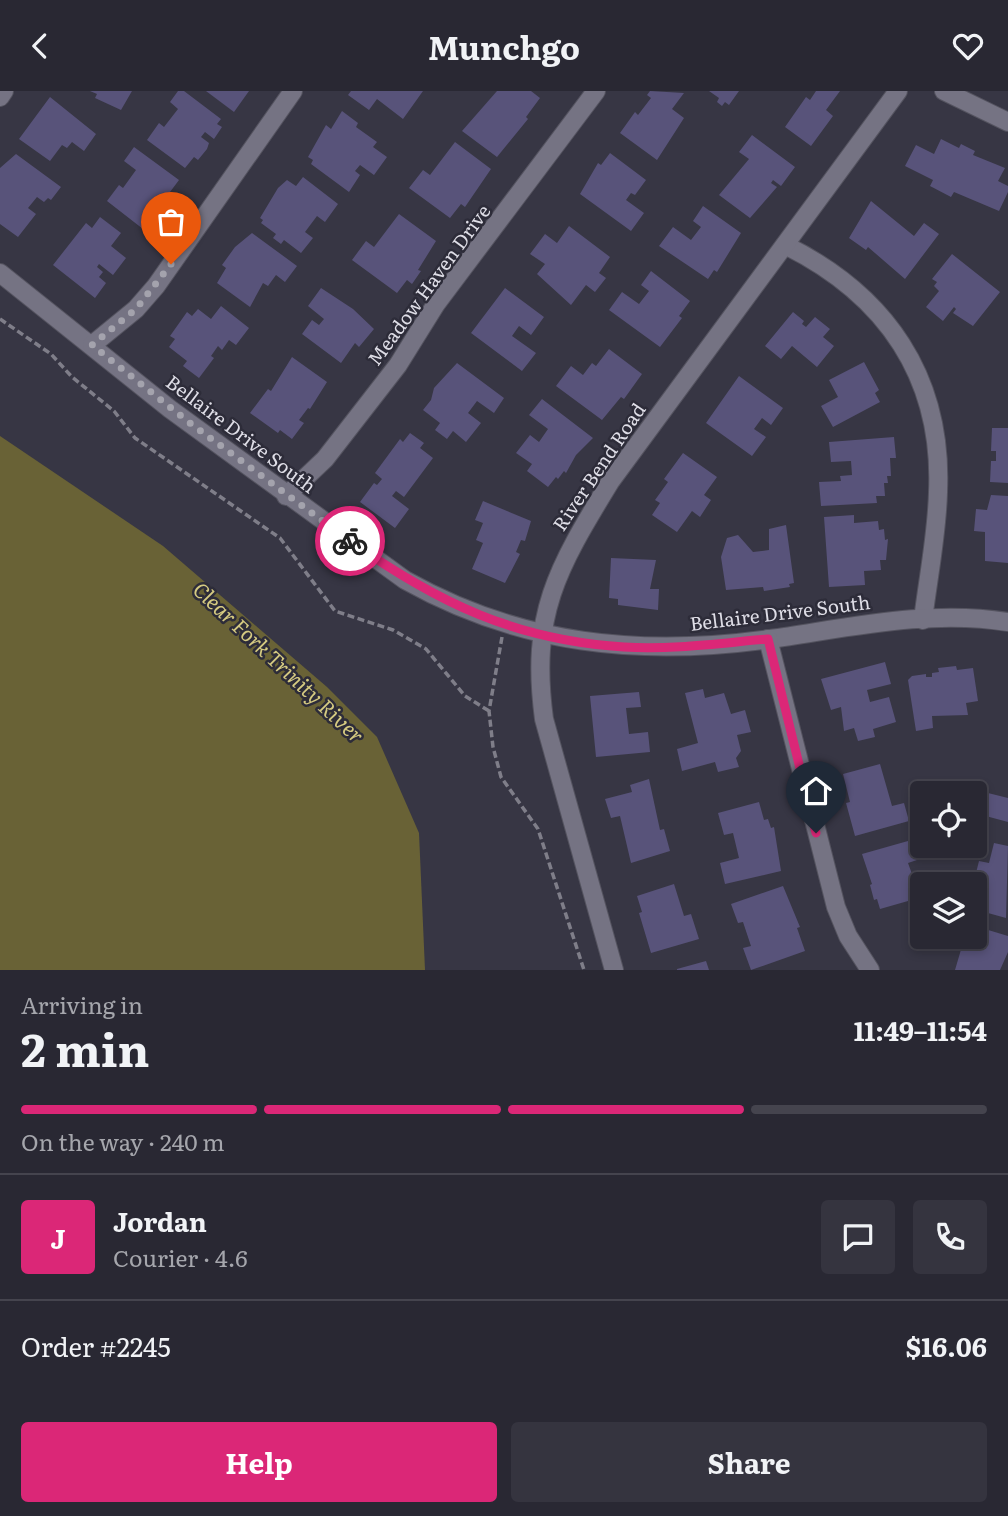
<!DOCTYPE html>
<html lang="en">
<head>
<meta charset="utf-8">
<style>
  body { margin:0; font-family:Literata,serif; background:#35343f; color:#f1f3f6; height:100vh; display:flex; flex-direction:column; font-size:26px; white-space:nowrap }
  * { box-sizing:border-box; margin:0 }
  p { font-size:23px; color:#a5a6ac }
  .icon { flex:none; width:38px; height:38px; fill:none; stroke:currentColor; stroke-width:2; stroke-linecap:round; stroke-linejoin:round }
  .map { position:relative; height:879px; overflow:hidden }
  .sheet { display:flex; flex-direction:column; background:#292833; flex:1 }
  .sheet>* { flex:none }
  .tools { position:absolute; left:910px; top:690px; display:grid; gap:14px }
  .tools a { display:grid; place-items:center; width:77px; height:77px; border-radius:7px; background:#292833; box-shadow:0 4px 10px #0003,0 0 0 2px #45444e; font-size:35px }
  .pin { position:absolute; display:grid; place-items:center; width:60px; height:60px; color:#fff; margin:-72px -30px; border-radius:50% 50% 50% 0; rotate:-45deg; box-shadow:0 0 7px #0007 }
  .pin .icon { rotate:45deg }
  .courier { position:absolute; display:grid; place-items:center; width:70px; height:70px; margin:-35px; border:5px solid #db2777; border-radius:50%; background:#fff; color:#222; box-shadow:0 2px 9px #0007 }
  .headline em { font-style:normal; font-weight:700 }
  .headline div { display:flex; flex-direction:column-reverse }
  .headline { display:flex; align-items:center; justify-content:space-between; height:119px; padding:0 21px }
  h1 { font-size:46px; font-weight:700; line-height:52px }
  .bar { display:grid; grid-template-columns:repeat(4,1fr); gap:10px 7px; align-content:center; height:84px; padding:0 21px }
  .bar i { height:9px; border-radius:5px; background:#45444e }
  .bar .active { background:#db2777 }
  .bar p { grid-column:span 4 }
  .line { display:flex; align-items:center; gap:18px; padding:0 21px; border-top:2px solid #45444e }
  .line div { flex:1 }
  .round { display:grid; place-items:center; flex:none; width:74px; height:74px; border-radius:7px; background:#35343f }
  .button { display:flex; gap:14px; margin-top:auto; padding:14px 21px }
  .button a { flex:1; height:80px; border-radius:7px; background:#db2777; color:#fff; font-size:28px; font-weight:700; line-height:80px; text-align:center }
  .button a+a { background:#35343f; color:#f1f3f6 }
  header { display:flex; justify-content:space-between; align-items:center; height:91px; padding:0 21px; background:#292833; font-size:32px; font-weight:700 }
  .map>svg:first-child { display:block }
</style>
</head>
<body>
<header><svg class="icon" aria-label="back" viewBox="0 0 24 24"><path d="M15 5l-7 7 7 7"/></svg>Munchgo<svg class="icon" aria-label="heart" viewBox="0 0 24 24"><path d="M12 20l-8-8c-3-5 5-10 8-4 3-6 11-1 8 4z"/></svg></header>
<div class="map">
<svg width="1008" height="879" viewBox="0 0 1008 879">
  <rect width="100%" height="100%" fill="#373644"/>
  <polygon fill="#696236" points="0,345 163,455 327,596 377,646 419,742 425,879 0,879"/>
  <g fill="#58537a">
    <polygon points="90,0 132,0 121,19 95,7 97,3"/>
    <polygon points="178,0 184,0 221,28 217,33 222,36 214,48 205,41 201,46 209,52 207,58 198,69 194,66 185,77 147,49 159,32 164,36 178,18 170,11"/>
    <polygon points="206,0 249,0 234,21"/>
    <polygon points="351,0 423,0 403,28 377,8 369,19 348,4"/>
    <polygon points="497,0 531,0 540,7 526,26 528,28 497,66 462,40"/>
    <polygon points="650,0 684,2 672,18 684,27 657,69 620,42 635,21 638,24 651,7 647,4"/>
    <polygon points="709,0 739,0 729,14 725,11 722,15 717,11 719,7"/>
    <polygon points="816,0 840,0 826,19 833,25 811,55 785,36 806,6 810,9"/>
    <polygon points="50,6 96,43 84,60 72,51 67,57 62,54 50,70 19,48"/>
    <polygon points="342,20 358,32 356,36 377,51 373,56 387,66 374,84 360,74 355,80 360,84 349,101 311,73 313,69 308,66 326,34 331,38"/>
    <polygon points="752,44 795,76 781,95 773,89 771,92 777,96 750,127 719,104 749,68 739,61"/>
    <polygon points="941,48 959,57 961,53 975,60 973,64 1005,77 998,90 1008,95 1008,101 999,120 954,101 951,106 930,95 933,89 905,75 916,54 934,63"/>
    <polygon points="455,51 491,78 465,116 461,113 450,127 409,97 423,79 430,84"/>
    <polygon points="134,56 179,89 170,101 168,110 143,138 107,110 119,94 123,97 136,79 124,70"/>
    <polygon points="610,62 646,89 635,104 631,102 626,109 644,122 631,140 580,103 598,72 601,74"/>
    <polygon points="16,63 61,96 51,109 48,107 44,111 37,106 28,117 36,123 18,146 0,133 0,77"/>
    <polygon points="303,86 338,113 325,131 317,125 305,141 313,147 301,162 284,149 281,153 273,147 276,143 261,132 263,129 260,127 278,97 287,89 296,95"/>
    <polygon points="871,110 914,145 924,132 939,143 905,188 868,156 866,159 849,147"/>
    <polygon points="703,115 741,142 717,181 714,179 708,188 659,155 673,136 691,149 701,136 693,130"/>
    <polygon points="399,123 436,150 418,179 421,180 412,193 407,189 397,202 352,169 366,150 374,156"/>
    <polygon points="100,126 121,142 111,155 126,167 113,184 99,173 97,176 103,181 99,186 106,192 95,207 53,174 86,132 92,137"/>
    <polygon points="569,135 610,166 599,182 606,187 595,201 586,194 571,214 537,183 545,173 530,163 545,143 557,152"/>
    <polygon points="252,142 297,175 285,191 276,184 268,195 263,192 250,216 217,192 226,177 222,174 235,156"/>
    <polygon points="952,163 1000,201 973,235 953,222 956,218 954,216 943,230 926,216 939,200 934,195 937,191 932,188"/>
    <polygon points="651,180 690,210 679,225 682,227 660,256 609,219 622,201 639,213 649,200 641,194"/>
    <polygon points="321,197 353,218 374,238 359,256 355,252 341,272 302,243 312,229 319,234 324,228 308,215"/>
    <polygon points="505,197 544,226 531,244 519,235 512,245 536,262 522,280 471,242"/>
    <polygon points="221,215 249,237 236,254 229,249 222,259 218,255 211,265 214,267 199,287 183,275 187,270 169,256 175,248 170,245 187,221 192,225 198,218 211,228"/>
    <polygon points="793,221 804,230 802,233 806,236 815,226 830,238 823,246 834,255 817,276 792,255 781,268 765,255"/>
    <polygon points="609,258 642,283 624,308 621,306 602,329 556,295 571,275 583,284 592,272 596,275"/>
    <polygon points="292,266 327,291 310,318 308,317 299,329 304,332 292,348 280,339 278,342 250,322 268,298 271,300"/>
    <polygon points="864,271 879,299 875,302 880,311 833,336 821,315 838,306 829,289"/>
    <polygon points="457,272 504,307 494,322 477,310 468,322 481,332 466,351 453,340 447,348 435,339 440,332 423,319 431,309 434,297"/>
    <polygon points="739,285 783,317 771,334 762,327 754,338 766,346 752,365 706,332"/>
    <polygon points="542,308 593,347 576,364 566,382 564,380 558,388 556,386 548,396 527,380 532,373 516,362 530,344 539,351 548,338 529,324"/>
    <polygon points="992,337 1008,337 1008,392 990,391 991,370 996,370 996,360 991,360"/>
    <polygon points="410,342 424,352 420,357 433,367 404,406 396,400 392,405 409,418 395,437 360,411 374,392 377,394 382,388 375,382 400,348 403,351"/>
    <polygon points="894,346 896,367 890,367 891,385 887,385 888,392 884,392 885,405 876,405 877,412 821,415 819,391 841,390 840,385 852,384 851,370 831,371 829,351"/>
    <polygon points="683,362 717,386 704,404 711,409 700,426 692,420 677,441 652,424 660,412 655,409 668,391 664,388"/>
    <polygon points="991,404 1008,405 1008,472 985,470 985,441 974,440 976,418 987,419"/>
    <polygon points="483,410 531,430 525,450 521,449 516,461 520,463 505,492 472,478 483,452 476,449 483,432 475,429"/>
    <polygon points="854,424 854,432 878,430 879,439 884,438 885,449 888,448 886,469 880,469 881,479 864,480 865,494 829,496 824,426"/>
    <polygon points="786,434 794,492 789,493 790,496 764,500 763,496 726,499 721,466 727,447 738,444 753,461 769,459 769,438"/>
    <polygon points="611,467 656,469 650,498 659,498 658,519 618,514 618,508 609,507"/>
    <polygon points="885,571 891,593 867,599 870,611 889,606 896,631 873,638 875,646 858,650 854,637 844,640 841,616 831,619 821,588"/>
    <polygon points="956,575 957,579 973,577 978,610 966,612 968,624 932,625 933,637 916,640 908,589 912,585 926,583 926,586 932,586 932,582 939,581 938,577"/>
    <polygon points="703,598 705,607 724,602 731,623 745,619 751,641 737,644 741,660 736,667 739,676 718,681 715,671 682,680 677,658 698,652 685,602"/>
    <polygon points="639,601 641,616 626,617 629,643 648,641 650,661 596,666 590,605"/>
    <polygon points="880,673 892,715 904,712 909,730 855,745 846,712 850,711 843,683"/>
    <polygon points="649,688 660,739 664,738 670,760 631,772 620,725 611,727 605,708 632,701 630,694"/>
    <polygon points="988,702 1008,707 1008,731 982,724"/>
    <polygon points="759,711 764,729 768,728 771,737 774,736 781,780 725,793 720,772 739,767 733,742 724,744 718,722"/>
    <polygon points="915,748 920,768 908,772 912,783 927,779 931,793 922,793 922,806 880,818 877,808 874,809 870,794 872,793 862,763"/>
    <polygon points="994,752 1008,755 1006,827 977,819 984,792 974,790 979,770 989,772"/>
    <polygon points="674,793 684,825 691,823 699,848 651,862 639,822 642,821 637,805"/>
    <polygon points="783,795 800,836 797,837 805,860 751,879 743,857 751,855 743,831 738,832 731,813"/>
    <polygon points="975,835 1008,845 1008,861 1000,879 955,879 965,845 975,845"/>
    <polygon points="706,870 709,879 677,879 677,878"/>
  </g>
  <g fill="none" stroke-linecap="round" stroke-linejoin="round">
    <g stroke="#54535f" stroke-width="20">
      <g id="minor">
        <polyline points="944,0 1008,31"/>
        <polyline points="0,6 4,0"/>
        <path d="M785,154C886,204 943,286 938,401C937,444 928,487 923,529"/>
        <path d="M0,182L170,318L405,489C521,554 640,566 770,548C848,537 929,518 1008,531"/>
        <polyline points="92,254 136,218 156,195 293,0"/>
        <polyline points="286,405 325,368 398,274 436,213 596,0"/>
        <polyline points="768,548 836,816 848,845 870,879"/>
        <path d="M614,879L544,628C530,523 557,478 610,391L898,0"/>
      </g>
    </g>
    <g stroke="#7f7e89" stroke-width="3.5" stroke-dasharray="7 3.5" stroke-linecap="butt">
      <polyline points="0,228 51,263 72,286 114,320 135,347 280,447 335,520 393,539 426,558 465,605 489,620"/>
      <polyline points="502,546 489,620 493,656 501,686 538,738 584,879"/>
    </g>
    <use href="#minor" stroke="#757383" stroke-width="18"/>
  </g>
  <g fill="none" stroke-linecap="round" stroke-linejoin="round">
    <polyline stroke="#a4a3ad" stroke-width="7" stroke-dasharray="0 12.6" points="171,173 136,218 92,254 190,332 350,450"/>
    <path stroke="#db2777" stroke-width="9" d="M350,450C438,512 515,549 624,556C672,559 721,552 768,548L816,742"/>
  </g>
  <g text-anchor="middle" stroke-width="5" stroke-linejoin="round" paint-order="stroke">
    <g font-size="19" fill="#dedde6" stroke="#2d2c39">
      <text transform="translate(429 194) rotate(-54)" y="7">Meadow Haven Drive</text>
      <text transform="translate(241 343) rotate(37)" y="7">Bellaire Drive South</text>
      <text transform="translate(599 376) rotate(-56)" y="7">River Bend Road</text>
      <text transform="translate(780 522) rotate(-7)" y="7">Bellaire Drive South</text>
    </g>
    <g font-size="21" font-style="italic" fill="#d5ca81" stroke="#2d2c39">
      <text transform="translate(278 572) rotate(43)" y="7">Clear Fork Trinity River</text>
    </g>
  </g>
</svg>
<div class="tools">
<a><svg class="icon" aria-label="locate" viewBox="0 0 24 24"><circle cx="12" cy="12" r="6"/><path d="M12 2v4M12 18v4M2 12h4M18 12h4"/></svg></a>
<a><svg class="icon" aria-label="layers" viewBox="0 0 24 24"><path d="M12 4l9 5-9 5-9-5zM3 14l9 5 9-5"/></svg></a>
</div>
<div class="pin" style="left:171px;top:173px;background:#ea580c"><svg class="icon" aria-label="bag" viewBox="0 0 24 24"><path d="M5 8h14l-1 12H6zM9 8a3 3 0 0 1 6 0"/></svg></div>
<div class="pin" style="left:816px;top:742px;background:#1f2937"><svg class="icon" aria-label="home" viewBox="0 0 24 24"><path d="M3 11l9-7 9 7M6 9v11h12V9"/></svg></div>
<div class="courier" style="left:350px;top:450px"><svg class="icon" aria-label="bike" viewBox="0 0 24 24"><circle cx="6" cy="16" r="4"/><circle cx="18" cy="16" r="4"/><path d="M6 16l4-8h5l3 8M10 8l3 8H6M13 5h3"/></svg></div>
</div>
<section class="sheet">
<div class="headline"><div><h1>2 min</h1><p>Arriving in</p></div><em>11:49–11:54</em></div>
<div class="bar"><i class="active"></i><i class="active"></i><i class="active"></i><i></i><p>On the way · 240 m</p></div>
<div class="line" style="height:126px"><b class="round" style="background:#db2777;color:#fff">J</b><div><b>Jordan</b><p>Courier · 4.6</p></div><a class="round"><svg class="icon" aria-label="chat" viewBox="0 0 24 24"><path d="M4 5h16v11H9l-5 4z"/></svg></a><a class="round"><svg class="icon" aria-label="phone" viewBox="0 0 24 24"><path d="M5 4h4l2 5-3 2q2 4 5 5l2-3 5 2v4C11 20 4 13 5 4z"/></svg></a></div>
<div class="line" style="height:91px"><div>Order #2245</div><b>$16.06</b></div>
<div class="button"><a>Help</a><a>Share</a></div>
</section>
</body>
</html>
